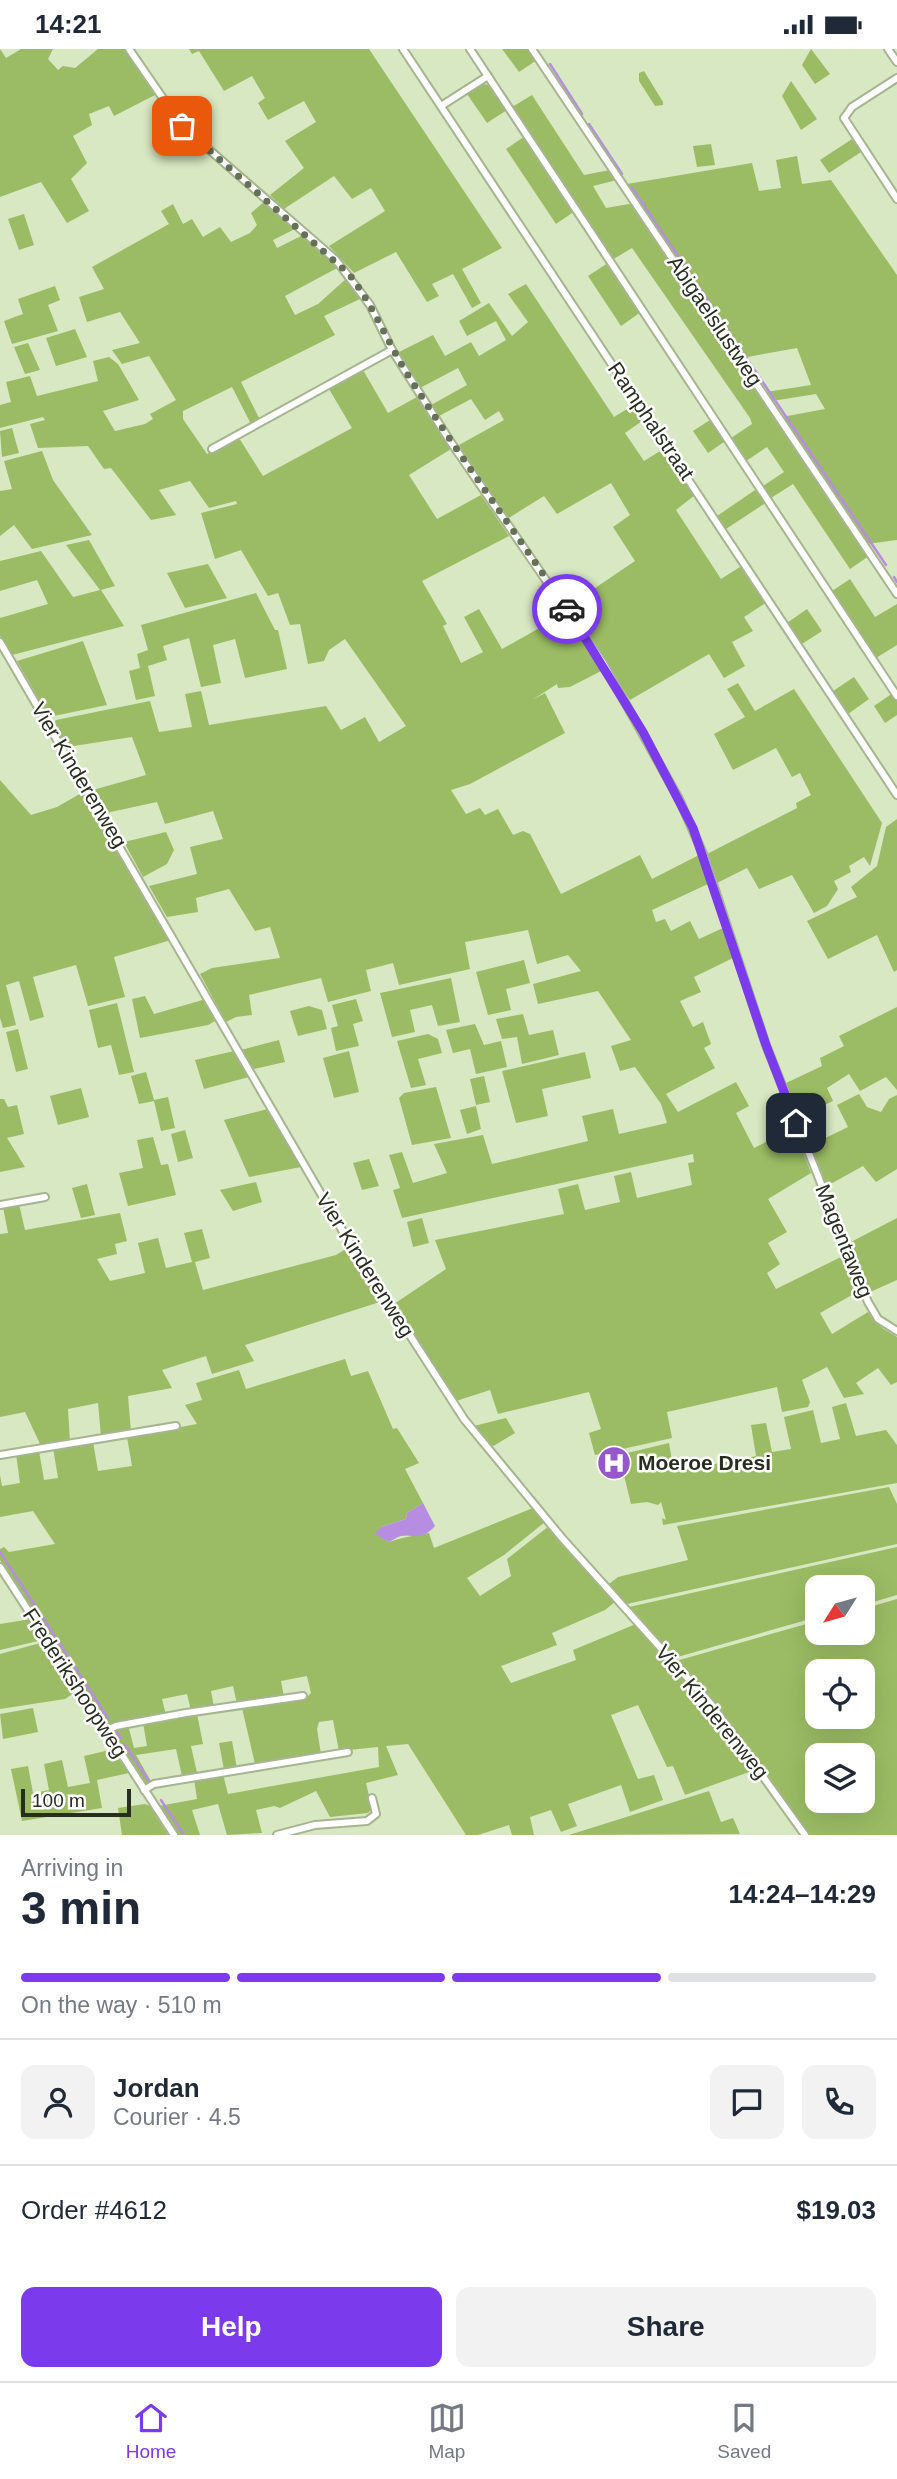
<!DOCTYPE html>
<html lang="en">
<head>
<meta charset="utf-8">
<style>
  body { margin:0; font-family:Helvetica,sans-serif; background:#f2f2f3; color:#1f2937; height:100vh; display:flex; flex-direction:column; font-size:26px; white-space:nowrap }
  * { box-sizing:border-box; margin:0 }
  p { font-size:23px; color:#747a83 }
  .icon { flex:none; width:38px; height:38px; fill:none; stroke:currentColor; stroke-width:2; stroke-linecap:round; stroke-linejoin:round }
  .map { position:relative; height:1786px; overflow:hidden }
  .drawer { display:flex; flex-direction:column; background:#fff; flex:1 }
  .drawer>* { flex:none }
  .needle { width:46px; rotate:233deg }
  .controls { position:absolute; left:805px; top:1526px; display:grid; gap:14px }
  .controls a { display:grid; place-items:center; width:70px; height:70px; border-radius:14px; background:#fff; box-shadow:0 7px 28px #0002; font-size:35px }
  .scale { position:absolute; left:21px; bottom:18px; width:110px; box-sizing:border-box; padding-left:7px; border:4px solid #282e1f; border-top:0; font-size:19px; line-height:24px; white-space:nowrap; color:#282e1f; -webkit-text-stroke:5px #fff; paint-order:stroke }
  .pin { position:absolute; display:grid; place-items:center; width:60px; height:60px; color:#fff; margin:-30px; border-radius:14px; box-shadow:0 4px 10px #0006 }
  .courier { position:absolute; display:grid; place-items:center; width:70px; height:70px; margin:-35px; border:5px solid #7c3aed; border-radius:50%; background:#fff; color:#222; box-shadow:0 2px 9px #0007 }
  .head em { font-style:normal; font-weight:800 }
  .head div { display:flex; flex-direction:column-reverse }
  .head { display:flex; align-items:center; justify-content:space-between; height:119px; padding:0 21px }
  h1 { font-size:46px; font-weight:800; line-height:52px }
  .bar { display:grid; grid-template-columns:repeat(4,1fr); gap:10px 7px; align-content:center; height:84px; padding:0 21px }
  .bar i { height:9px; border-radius:5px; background:#e0e1e3 }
  .bar .on { background:#7c3aed }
  .bar p { grid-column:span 4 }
  .line { display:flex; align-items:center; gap:18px; padding:0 21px; border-top:2px solid #e0e1e3 }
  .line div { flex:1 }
  .round { display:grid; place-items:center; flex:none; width:74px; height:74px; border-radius:14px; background:#f2f2f3 }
  .primary-button { display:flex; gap:14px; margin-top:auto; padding:14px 21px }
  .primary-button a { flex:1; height:80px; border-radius:14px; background:#7c3aed; color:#fff; font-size:28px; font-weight:800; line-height:80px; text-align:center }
  .primary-button a+a { background:#f2f2f3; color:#1f2937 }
  .status { display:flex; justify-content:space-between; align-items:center; height:49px; padding:0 35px; background:#fff; direction:ltr }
  .status svg { height:19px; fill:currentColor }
  .tab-bar { display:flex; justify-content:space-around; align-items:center; height:98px; border-top:2px solid #e0e1e3; background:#fff; font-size:19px; color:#747a83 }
  .tab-bar a { display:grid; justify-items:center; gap:4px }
  .tab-bar .on { color:#7c3aed }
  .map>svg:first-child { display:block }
</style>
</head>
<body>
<div class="status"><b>14:21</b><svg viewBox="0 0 49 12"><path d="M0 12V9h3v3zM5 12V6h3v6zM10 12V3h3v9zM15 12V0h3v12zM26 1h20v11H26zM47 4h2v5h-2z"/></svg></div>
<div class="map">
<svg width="897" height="1786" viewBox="0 0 897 1786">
  <rect width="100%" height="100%" fill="#d8e8c2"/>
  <g fill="#9bbc64" fill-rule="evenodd">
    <polygon points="0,0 6,9 21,0 53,0 48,10 58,21 63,17 75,19 98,0 124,0 155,46 114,67 109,57 89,65 92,76 73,87 87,114 71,130 89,162 67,174 41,133 0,148"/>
    <polygon points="189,0 369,0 502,199 462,220 481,254 472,259 453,225 432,235 439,247 427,253 396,203 354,224 329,197 385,162 371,139 352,150 334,127 284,160 270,146 304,119 285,92 316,73 304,52 268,71 258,54 265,49 252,27 224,42 199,2 192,5"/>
    <polygon points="502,0 529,0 537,11 519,23"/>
    <polygon points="811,0 830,25 815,35 802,16"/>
    <polygon points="644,22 663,53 663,56 655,57 639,32 639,24"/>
    <polygon points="791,32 817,70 801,81 782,47"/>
    <polygon points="482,35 490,36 507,61 487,74 467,45"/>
    <polygon points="532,46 584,126 610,121 617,131 593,137 606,159 635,154 869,507 850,520 793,435 771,449 763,437 784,423 767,398 746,412 731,389 752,375 750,369 632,199 612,211 512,58"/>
    <polygon points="525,87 575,162 556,175 506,100"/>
    <polygon points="852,90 861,103 829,124 820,111"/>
    <polygon points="711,95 715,116 697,118 693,97"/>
    <polygon points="797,107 802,135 831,131 897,226 897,491 867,495 782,368 825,360 816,345 772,352 766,343 811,336 797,299 742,309 627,135 752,114 759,142 781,139 776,111"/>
    <polygon points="265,152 295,180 273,191 277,199 303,186 339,218 285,247 295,266 318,255 347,229 360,250 324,267 335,286 241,333 261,373 252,377 232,338 183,362 183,370 207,405 239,389 263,427 352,379 329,340 363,321 388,364 417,348 451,400 409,426 437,470 481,446 509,487 422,532 447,575 443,577 461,614 483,603 464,568 479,560 502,600 566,564 603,621 570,638 558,639 557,635 532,651 545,644 565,684 470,735 451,741 466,765 480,759 485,766 498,760 513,786 523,782 530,785 561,845 640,806 652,830 699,806 708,835 652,861 656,873 665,870 671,882 690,872 699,890 723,879 733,909 694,928 701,943 680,952 693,978 703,973 711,995 704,999 715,1019 666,1045 678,1063 736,1033 749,1057 736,1064 754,1099 794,1079 811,1124 768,1150 787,1183 768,1194 780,1215 767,1224 776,1240 845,1206 859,1242 820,1264 832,1285 868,1263 882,1279 897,1288 897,1333 891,1336 878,1319 856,1334 864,1345 844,1349 827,1318 802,1331 810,1353 808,1358 782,1363 777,1338 667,1363 672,1389 595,1406 589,1384 601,1380 589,1343 498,1365 490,1341 456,1352 394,1255 446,1220 435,1191 564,1165 558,1140 578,1135 585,1161 620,1153 614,1127 631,1123 637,1149 692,1136 688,1114 694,1113 693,1105 402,1169 393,1141 400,1139 389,1106 402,1103 413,1134 447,1124 434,1095 483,1086 492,1115 588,1092 582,1067 613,1060 619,1085 667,1074 661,1055 635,1018 620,1022 611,997 631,991 598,942 538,955 533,935 581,922 568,906 537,915 528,881 465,893 470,920 399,936 393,914 366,921 371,942 328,953 321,929 249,946 252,966 236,968 226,973 200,925 212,919 280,909 270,878 255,882 229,840 196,849 198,863 167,868 149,837 197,825 190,798 223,790 213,762 165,775 157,753 106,764 93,741 146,726 132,688 67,698 53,675 56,671 150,652 159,683 192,678 185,645 201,642 209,676 326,657 341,681 365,668 379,693 406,677 345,590 329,601 324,612 308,615 300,575 290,576 278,544 268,547 241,501 215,510 201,464 237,455 236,452 209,459 190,432 159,441 176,466 151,471 111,419 104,420 88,397 38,399 30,375 45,371 43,368 0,379 0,356 11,353 6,333 30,327 37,347 98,332 93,312 109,308 118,315 139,351 103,362 115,382 145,375 153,370 150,365 176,351 149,307 122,315 112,301 140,294 120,263 87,273 79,248 104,240 92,218 169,175 161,162 173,155 183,175 192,170 203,188 220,178 231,193 250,184 257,176 251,164"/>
    <polygon points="24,165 34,196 19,201 8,170"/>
    <polygon points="608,214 641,263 621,277 588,227"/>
    <polygon points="526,235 614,368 635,355 645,370 625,384 644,412 665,399 695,446 676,461 721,530 743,516 767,553 744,568 753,582 732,593 745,617 724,629 709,605 630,651 570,556 635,512 613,478 630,466 611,434 557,465 544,447 507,470 459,396 504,371 499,362 485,371 471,350 439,367 431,356 467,336 458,319 420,339 397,304 433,286 445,307 471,293 479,307 506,291 496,272 467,287 459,272 489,254 512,287 528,273 508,245"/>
    <polygon points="55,237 60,251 48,256 58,282 12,295 4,272 23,265 18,250"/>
    <polygon points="75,280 87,308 56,317 46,289"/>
    <polygon points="28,294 40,321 25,325 14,298"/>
    <polygon points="713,369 727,391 708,404 693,382"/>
    <polygon points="12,379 19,404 2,408 0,382"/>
    <polygon points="42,402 53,431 92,486 32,500 14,476 0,487 0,442 12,440 4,412"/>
    <polygon points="758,439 767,453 726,480 717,467"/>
    <polygon points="89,491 115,537 101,541 124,577 12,606 0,587 0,569 48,555 37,531 0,542 0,512 41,502 73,548 100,541 66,496"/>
    <polygon points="208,515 227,549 185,559 167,524"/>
    <polygon points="850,530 875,568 897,555 897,596 876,609 832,542"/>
    <polygon points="256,544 275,581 278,581 287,620 245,629 235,590 213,596 221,634 201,638 189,589 163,597 167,611 148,617 155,647 136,651 129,622 140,619 137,605 148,601 141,576"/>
    <polygon points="807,560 822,582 802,595 787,574"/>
    <polygon points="83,592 107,656 49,668 17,612"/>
    <polygon points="854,628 869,650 848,665 833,642"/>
    <polygon points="738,634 755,662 794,640 882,774 870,817 864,808 849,817 851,823 834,832 838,840 827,857 814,864 792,826 759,840 747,819 717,834 707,805 797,759 796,754 811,746 800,724 792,728 776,699 733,721 714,685 745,668 727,640"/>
    <polygon points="893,644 897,651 897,666 885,674 874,657"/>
    <polygon points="0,731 31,766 57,758 85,742 171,891 114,908 125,948 88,957 76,916 33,928 44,968 30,972 19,932 6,936 16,976 3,979 0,969"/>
    <polygon points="897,770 897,921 894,923 877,886 828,910 807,872 857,848 851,838 877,817 886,778"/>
    <polygon points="166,783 174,801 167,815 143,828 124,793"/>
    <polygon points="524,911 530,934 506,940 511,961 488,966 476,923"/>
    <polygon points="451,929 460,973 438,977 432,956 410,961 415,983 392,988 380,944"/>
    <polygon points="145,947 154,965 206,950 217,971 208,976 140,989 132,950"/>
    <polygon points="356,950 363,972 353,975 359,997 336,1002 331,979 338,977 332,956"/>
    <polygon points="117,954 134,1023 119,1026 111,996 98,999 89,961"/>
    <polygon points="309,957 322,961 327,980 298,987 290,962"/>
    <polygon points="897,958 897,1041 886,1028 860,1042 849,1025 827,1039 833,1052 799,1068 786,1034 822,1017 820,1009 844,997 839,987"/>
    <polygon points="523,965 529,986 553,981 559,1006 522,1015 517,988 502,990 496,970"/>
    <polygon points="475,975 484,996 501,992 507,1018 476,1025 470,1000 453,1004 446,981"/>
    <polygon points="18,980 28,1020 16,1023 6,983"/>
    <polygon points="428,985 438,990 442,1004 418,1010 426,1036 411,1039 397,992"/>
    <polygon points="279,991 285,1013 254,1020 241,1001"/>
    <polygon points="234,1002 249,1028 204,1040 195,1011"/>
    <polygon points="349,1002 359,1043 334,1049 323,1009"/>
    <polygon points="585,1003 591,1029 542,1040 548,1067 516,1074 502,1022"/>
    <polygon points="146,1023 154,1051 168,1048 175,1079 161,1082 154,1052 139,1055 131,1027"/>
    <polygon points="484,1027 490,1053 476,1056 470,1030"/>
    <polygon points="436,1038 451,1089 412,1096 399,1049 404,1044"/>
    <polygon points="81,1039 89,1068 58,1076 50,1047"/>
    <polygon points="859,1045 867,1058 881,1063 889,1050 897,1046 897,1120 876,1133 863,1117 827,1137 811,1096 848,1078 837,1056"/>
    <polygon points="0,1050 4,1050 8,1058 17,1056 24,1085 7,1089 25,1118 0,1123"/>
    <polygon points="476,1057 481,1080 467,1085 460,1061"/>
    <polygon points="268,1060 301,1118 249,1128 224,1071"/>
    <polygon points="185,1081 193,1109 178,1113 171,1085"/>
    <polygon points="153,1088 161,1116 168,1115 176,1146 128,1157 119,1124 143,1119 137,1091"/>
    <polygon points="369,1110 379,1137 362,1141 353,1114"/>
    <polygon points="256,1133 262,1153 233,1162 220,1141"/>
    <polygon points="87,1135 95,1166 81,1169 72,1139"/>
    <polygon points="19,1155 25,1181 120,1164 127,1192 115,1195 117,1205 97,1210 110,1232 145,1224 138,1194 158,1189 166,1219 192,1213 184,1184 202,1180 210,1209 195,1213 203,1241 336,1206 349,1198 383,1252 245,1296 254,1312 212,1325 206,1307 162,1321 172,1339 128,1347 131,1383 101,1388 98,1354 68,1360 70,1393 41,1397 25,1363 0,1368 0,1185 8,1184 3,1158"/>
    <polygon points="422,1169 429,1194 413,1198 407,1173"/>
    <polygon points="897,1169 897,1231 868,1244 849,1194"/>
    <path d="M345,1310L351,1327L368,1322L393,1380L397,1379L419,1414L405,1420L423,1454L407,1464L406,1470L381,1478L376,1485L389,1493C403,1488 414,1487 429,1484L434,1499L533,1459L545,1473L504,1506L467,1529L480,1547L511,1527L507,1510L549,1477L616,1552L605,1561L552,1584L557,1596L501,1617L511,1634L576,1611L573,1601L636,1575L722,1674L753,1718L752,1722L685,1746L673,1717L667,1718L638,1656L611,1666L638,1730L654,1726L663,1751L630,1763L621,1736L568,1755L577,1777L561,1783L551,1761L530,1768L534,1786H512L509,1776L478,1786H466L408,1695L386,1697L398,1726L366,1734L372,1759L368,1764L330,1768L316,1742L280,1759L274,1757L256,1761L262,1784L227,1786L218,1755L192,1761L200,1786H178L159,1757L197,1750L194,1730L223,1725L228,1745L379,1718L378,1698L339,1702L333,1671L319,1673L317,1680L321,1705L255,1715L242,1659L307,1648L311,1644L307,1627L281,1632L284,1648L237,1655L233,1637L211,1642L214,1658L191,1662L187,1645L162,1650L166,1666L107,1676L0,1511V1500L4,1498L9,1503L55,1495L33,1462L0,1468V1426L2,1437L20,1434L16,1405L39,1402L44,1431L58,1429L53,1399L93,1393L98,1422L132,1417L127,1388L197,1375L185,1356L202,1351L196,1334L239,1321L246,1340Z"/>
    <polygon points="846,1354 856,1387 886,1381 897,1396 897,1434 663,1476 662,1469 666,1471 661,1453 658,1456 647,1453 631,1455 619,1406 669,1394 674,1423 756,1407 751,1376 766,1374 772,1403 791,1400 784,1368 813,1361 821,1394 840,1390 832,1358"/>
    <polygon points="506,1369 515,1384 490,1399 474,1377"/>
    <polygon points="889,1438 897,1455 897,1495 627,1555 609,1535 618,1528 688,1511 677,1477"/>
    <polygon points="897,1498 897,1546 863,1556 863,1538 817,1538 817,1568 674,1609 629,1558"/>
    <path d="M897,1550V1786H809L731,1677L676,1612L817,1572V1584H863V1560ZM817,1622H863V1668H817ZM817,1706H863V1752H817Z"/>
    <polygon points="31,1570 40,1585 38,1592 0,1601 0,1575"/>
    <polygon points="44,1593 75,1640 74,1644 65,1650 0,1660 0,1605"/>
    <polygon points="33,1659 38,1683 3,1690 0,1665"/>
    <polygon points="197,1665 203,1695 191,1697 197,1724 182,1727 176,1700 136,1706 152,1734 148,1736 143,1733 110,1683 128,1676 134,1699 147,1697 143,1674"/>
    <polygon points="232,1692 237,1719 224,1721 219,1694"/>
    <polygon points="114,1700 129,1724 97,1731 102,1759 22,1772 11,1720 28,1717 33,1744 49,1741 44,1715 62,1711 68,1738 90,1734 84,1707"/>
    <polygon points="709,1742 721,1773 733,1769 740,1785 569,1786"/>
    <polygon points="145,1755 150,1757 168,1786 122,1786 118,1759"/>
  </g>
  <path fill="#b78de1" d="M423,1454L435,1477C419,1494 414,1484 401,1487C397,1488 393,1491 389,1493L375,1485L381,1478L406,1470L407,1464Z"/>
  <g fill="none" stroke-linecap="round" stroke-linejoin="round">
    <g stroke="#b78de1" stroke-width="2.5">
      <polyline points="550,15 582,65"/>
      <polyline points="589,75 622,125"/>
      <polyline points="632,139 886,516"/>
      <polyline points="894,528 897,533"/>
      <polyline points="0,1503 108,1669"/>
      <polyline points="115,1681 121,1689"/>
      <polyline points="125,1696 149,1732"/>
      <polyline points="161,1751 184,1786"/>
    </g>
    <g stroke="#a5b590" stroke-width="10">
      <g id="minor">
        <polyline points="129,0 182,77 336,211 370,256 392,301 450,392 603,614 679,750 704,807 766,996 868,1253 878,1270 897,1282"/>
        <polyline points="403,0 897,746"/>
        <polyline points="470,0 897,647"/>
        <polyline points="532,0 897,545"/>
        <polyline points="888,0 897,13"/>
        <polyline points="897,29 852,58 844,69 897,150"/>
        <polyline points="441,57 488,27"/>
        <polyline points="212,400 392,301"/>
        <polyline points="0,593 342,1181 464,1370 562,1489 711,1655 805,1786"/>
        <polyline points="0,1156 45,1148"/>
        <polyline points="0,1406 176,1377"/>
        <polyline points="0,1518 174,1786"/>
        <polyline points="106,1682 116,1677 186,1664 303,1647"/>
        <polyline points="144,1741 154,1735 348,1703"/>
        <polyline points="277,1786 315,1776 367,1772 376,1765 372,1749"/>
      </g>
    </g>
    <use href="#minor" stroke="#fff" stroke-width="6"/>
  </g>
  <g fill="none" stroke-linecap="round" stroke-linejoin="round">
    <path stroke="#666f58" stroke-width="7" stroke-dasharray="0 12.6" d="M182,77L349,225C374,257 389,297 411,331C461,409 515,483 567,560"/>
    <polyline stroke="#7c3aed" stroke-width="9" points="567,560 643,683 693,779 766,996 796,1074"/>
  </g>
  <defs>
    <g id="hospital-disc" transform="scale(1.75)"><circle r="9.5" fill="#9657cd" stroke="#fff"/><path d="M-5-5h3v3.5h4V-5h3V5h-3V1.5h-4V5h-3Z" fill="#fff"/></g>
  </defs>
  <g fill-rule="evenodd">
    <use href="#hospital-disc" x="614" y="1414"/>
  </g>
  <g text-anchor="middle" stroke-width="5" stroke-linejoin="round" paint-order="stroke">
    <g font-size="21" fill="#282e1f" stroke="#fff">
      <text transform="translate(715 272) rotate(56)" y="7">Abigaelslustweg</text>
      <text transform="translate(651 372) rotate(56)" y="7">Ramphalstraat</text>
      <text transform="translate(79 726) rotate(59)" y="7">Vier Kinderenweg</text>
      <text transform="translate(844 1192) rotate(68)" y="7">Magentaweg</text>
      <text transform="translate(365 1216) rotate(58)" y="7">Vier Kinderenweg</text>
      <text transform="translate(75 1634) rotate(57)" y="7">Frederikshoopweg</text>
      <text transform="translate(712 1663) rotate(51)" y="7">Vier Kinderenweg</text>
    </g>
    <g font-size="21" font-weight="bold" fill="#282e1f" stroke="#fff" text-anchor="start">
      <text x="638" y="1421">Moeroe Dresi</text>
    </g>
  </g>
</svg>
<div class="controls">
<a><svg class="needle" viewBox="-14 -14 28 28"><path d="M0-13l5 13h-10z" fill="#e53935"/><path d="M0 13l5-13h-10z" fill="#747a83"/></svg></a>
<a><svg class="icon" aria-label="locate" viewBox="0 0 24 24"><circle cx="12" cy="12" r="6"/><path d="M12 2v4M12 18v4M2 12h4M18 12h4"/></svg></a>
<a><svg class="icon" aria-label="layers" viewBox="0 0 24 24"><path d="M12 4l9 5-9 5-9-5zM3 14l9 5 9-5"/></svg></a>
</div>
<div class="scale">100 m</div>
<div class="pin" style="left:182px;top:77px;background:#ea580c"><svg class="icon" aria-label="bag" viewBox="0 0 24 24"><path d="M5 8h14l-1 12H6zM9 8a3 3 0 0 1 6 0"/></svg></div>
<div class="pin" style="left:796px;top:1074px;background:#1f2937"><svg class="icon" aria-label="home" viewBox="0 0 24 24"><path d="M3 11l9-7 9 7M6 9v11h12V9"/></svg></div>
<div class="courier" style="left:567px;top:560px"><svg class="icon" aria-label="car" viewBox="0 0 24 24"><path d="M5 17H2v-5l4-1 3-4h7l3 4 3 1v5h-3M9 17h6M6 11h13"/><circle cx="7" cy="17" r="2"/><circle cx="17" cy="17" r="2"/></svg></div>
</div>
<section class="drawer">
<div class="head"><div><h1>3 min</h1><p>Arriving in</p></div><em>14:24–14:29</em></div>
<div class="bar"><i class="on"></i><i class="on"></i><i class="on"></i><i></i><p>On the way · 510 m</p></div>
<div class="line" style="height:126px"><a class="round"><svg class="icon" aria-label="person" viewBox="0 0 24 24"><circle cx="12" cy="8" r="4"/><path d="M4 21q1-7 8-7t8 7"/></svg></a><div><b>Jordan</b><p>Courier · 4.5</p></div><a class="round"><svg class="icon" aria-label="chat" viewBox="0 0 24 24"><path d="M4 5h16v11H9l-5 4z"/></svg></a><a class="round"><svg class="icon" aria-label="phone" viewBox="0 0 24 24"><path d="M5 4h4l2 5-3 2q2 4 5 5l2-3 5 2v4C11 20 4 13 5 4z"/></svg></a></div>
<div class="line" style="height:91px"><div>Order #4612</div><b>$19.03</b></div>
<div class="primary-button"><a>Help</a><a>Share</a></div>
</section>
<nav class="tab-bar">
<a class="on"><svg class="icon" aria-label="home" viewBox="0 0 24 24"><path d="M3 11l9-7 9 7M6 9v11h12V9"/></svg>Home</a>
<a><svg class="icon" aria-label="map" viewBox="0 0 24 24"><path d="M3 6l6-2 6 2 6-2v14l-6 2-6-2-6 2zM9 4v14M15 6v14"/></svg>Map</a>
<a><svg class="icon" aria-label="saved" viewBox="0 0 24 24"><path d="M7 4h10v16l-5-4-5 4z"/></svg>Saved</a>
</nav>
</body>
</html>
